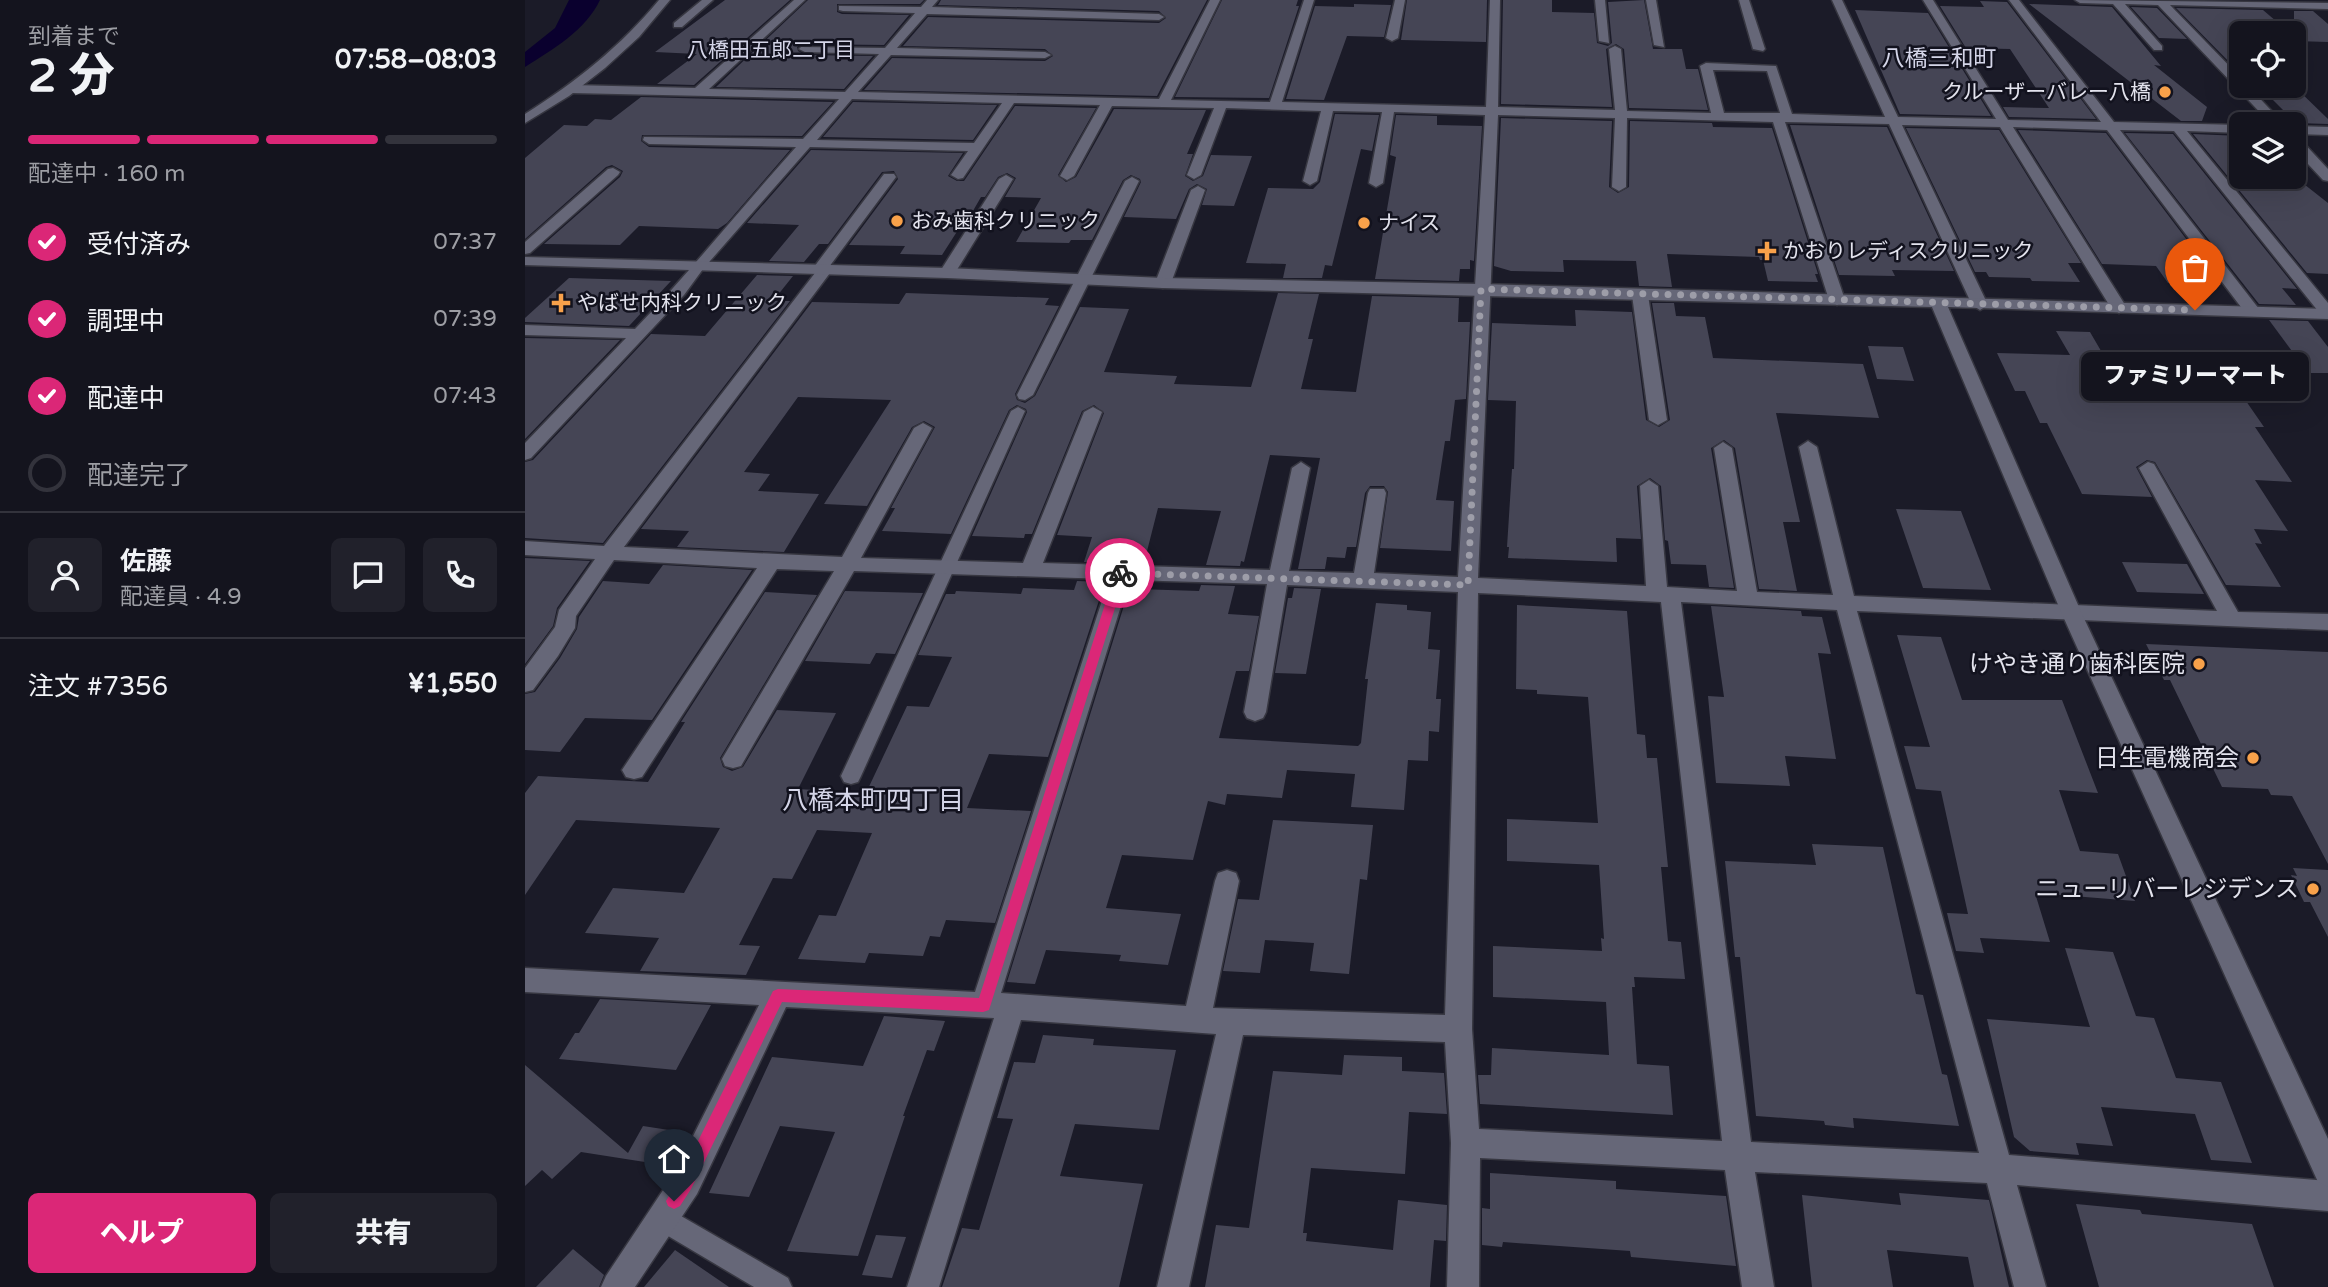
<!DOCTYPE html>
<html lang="ja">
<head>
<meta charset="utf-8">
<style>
  body { margin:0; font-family:"Varela Round","Noto Sans JP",sans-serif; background:#21212b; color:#f1f3f6; height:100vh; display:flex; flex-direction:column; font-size:26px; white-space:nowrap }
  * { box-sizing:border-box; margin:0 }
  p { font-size:23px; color:#9d9ea4 }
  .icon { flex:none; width:38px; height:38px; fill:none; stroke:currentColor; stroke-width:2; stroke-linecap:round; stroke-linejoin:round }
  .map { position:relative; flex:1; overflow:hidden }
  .side { display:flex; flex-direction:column; background:#14141e; width:525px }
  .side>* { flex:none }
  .controls { position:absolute; left:1704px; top:21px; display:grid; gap:14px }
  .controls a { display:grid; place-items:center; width:77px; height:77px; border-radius:10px; background:#14141e; box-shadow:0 7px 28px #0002,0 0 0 2px #33333c; font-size:35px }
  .pin { position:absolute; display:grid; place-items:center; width:60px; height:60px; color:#fff; margin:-72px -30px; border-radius:50% 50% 50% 0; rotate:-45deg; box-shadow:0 0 7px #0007 }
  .pin .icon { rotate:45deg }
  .courier { position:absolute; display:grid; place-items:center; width:70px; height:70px; margin:-35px; border:5px solid #db2777; border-radius:50%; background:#fff; color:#222; box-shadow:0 2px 9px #0007 }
  .bubble { position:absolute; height:49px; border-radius:10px; background:#14141e; box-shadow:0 7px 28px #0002,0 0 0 2px #33333c; font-size:23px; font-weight:800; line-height:49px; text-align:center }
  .overview em { font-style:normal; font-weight:800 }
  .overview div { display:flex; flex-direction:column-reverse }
  .overview { display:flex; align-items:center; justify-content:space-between; height:119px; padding:0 28px }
  h1 { font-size:46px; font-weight:800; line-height:52px }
  .bar { display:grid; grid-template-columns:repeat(4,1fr); gap:10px 7px; align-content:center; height:84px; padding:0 28px }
  .bar i { height:9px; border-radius:5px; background:#33333c }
  .bar .active { background:#db2777 }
  .bar p { grid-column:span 4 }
  .line { display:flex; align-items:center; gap:18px; padding:0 28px; border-top:2px solid #33333c }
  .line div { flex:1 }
  .round { display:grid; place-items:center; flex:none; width:74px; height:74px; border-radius:10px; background:#21212b }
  ol { padding:0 28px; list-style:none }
  li { display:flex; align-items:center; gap:21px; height:77px }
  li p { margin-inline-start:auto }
  li .icon { padding:7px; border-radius:50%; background:#db2777; color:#fff; stroke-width:4 }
  li:last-child { color:#9d9ea4 }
  li i { width:38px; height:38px; border:4px solid #33333c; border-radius:50% }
  .action { display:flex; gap:14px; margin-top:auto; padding:14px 28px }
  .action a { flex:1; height:80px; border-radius:10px; background:#db2777; color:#fff; font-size:28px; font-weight:800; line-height:80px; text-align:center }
  .action a+a { background:#21212b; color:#f1f3f6 }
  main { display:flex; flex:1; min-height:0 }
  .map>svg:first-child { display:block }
</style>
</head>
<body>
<main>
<section class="side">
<div class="overview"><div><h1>2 分</h1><p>到着まで</p></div><em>07:58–08:03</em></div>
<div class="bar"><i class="active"></i><i class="active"></i><i class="active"></i><i></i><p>配達中 · 160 m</p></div>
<ol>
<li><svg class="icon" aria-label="check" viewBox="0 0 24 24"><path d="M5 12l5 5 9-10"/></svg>受付済み<p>07:37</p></li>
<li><svg class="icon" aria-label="check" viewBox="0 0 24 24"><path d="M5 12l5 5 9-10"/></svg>調理中<p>07:39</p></li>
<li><svg class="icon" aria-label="check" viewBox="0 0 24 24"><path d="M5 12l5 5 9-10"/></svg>配達中<p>07:43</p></li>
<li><i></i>配達完了</li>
</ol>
<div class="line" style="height:126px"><a class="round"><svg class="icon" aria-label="person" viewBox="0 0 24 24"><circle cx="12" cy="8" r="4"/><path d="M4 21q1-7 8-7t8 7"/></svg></a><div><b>佐藤</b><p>配達員 · 4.9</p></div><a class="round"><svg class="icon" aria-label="chat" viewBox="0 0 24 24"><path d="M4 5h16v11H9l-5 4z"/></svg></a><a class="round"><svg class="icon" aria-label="phone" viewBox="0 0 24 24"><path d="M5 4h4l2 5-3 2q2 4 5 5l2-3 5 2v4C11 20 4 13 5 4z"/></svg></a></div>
<div class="line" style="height:91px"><div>注文 #7356</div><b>¥1,550</b></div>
<div class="action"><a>ヘルプ</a><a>共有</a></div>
</section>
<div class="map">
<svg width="1803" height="1287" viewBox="0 0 1803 1287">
  <rect width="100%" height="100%" fill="#1b1b28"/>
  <path fill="#0a002e" d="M44,0H75C61,30 27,50 0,67V52L30,28Z"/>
  <g fill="#454555">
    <polygon points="200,0 265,0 169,85 132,84 172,54 130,52"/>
    <polygon points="283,0 399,0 395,4 312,4 312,12 317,14 384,15 359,45 276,44 272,47 273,51 280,55 348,56 319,89 191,87"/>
    <polygon points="416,0 682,0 632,96 339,90 367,58 520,61 528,56 520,49 378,46 403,17 634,23 641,18 634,11 413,5"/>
    <polygon points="697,0 773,0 771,6 774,6 744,98 650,97"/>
    <polygon points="882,0 962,0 961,42 876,40"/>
    <polygon points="978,0 1027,0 1027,12 1069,13 1072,43 1083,46 1087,43 1083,2 1119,0 1128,49 1157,49 1161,69 1173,69 1183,110 1104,108 1099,49 1091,44 1081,49 1087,107 976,104"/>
    <polygon points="1455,1 1482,2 1571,119 1484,117 1478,107 1524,108 1485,49 1441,48 1415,6 1459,7"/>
    <polygon points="829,4 866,5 859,37 822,36 799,100 761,99 790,6 829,7"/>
    <polygon points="1504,4 1587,7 1636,66 1629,65 1682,107 1677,121 1656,121"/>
    <polygon points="1606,7 1632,8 1662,39 1634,38"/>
    <polygon points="1651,8 1738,10 1765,33 1717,33 1717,75"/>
    <polygon points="1330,10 1403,13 1466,116 1375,114"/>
    <polygon points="1769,11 1788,11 1803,24 1803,42 1769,41"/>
    <polygon points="1734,86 1769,86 1803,119 1803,124 1771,123"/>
    <polygon points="116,97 308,102 277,136 117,135 116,141 124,147 265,150 202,223 193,229 114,226 95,245 19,244 95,177 98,171 87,165 81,167 0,239 0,158 39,125 62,126 70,119 86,120"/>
    <polygon points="328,102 472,105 448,140 298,137"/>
    <polygon points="490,106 571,108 533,175 541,182 551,177 589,109 681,110 662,154 668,154 660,176 668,181 678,176 686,155 727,156 709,206 677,205 682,189 672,184 664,189 651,219 599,217 616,182 615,179 606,175 598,180 567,240 546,240 544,243 491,242 516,198 480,197 491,178 482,173 473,177 460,197 456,197 437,230 433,230 417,255 375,254 380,246 324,245 373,179 369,171 357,172 303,244 294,244 279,262 244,261 274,225 222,223 286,150 438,153 423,176 432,181 439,181"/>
    <polygon points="810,114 854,115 847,151 836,149 807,266 800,265 797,278 758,278 761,264 721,263 743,188 788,189 795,182"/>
    <polygon points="871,115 912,116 912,125 957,126 949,261 945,260 945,269 935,269 934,281 850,279 871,157 865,155"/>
    <polygon points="976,118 1087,121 1084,187 1093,193 1104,187 1105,121 1187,123 1188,127 1247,128 1293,274 1290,274 1293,282 1243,281 1238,260 1235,260 1234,257 1142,254 1147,287 1114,286 1111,261 1038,260 1039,272 986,271 969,266"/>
    <polygon points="1265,125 1362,127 1429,271 1367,270 1370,276 1314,275"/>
    <polygon points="1381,128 1474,130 1556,263 1543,263 1555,282 1507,281 1505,278 1464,277 1461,272 1450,272"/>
    <polygon points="1493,130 1581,133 1696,285 1643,283 1631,266 1577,264"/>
    <polygon points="1600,133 1648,134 1772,289 1757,288 1771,305 1734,304"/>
    <polygon points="1668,134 1717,136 1717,177 1770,177 1803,203 1803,274 1782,273"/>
    <polygon points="232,275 268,276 248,301 265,301 78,543 0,538 0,462 8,460 126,334 180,336"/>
    <polygon points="44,278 146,281 104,326 0,322 0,318"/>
    <polygon points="381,293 524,298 520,305 534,306 490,394 492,400 500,403 510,396 555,307 604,309 579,372 652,376 649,384 726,387 753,293 794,294 783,339 788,339 776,389 831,392 847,296 934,298 933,322 945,322 941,399 930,400 925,441 920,441 911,500 929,501 926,551 855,548 863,492 859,486 845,486 840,493 831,547 822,547 820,558 802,557 800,569 773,569 795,458 745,455 719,562 716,561 715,566 681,565 696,511 633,508 619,563 559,562 567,537 532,535 579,413 569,405 557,411 507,534 500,534 499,538 447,536 502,412 501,409 492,405 484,410 426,534 357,531 370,508 366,508 410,427 399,421 387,427 342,506 299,504 366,400 273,397 219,472 245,474 233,491 294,494 259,552 152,547 164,531 116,529 287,302 374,304"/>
    <polygon points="1127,303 1149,303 1151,316 1180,317 1188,358 1338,364 1354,418 1251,413 1275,522 1258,522 1272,591 1234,589 1210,448 1199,440 1186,448 1209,588 1184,587 1181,565 1146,564 1143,541 1140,540 1136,486 1125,478 1112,486 1116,539 1091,538 1092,562 983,558 984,547 982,547 987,469 989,469 991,401 963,400 967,323 1051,326 1050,310 1107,312 1121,420 1134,427 1145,420"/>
    <polygon points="1744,320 1783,321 1803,347 1803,373 1783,373"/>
    <polygon points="1531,331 1565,332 1579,356 1699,360 1717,388 1712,388 1739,427 1730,427 1767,482 1730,480 1763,531 1729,529 1737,544 1730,543 1756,587 1701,585 1630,462 1622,460 1611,467 1627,497 1557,494 1522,423 1515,423 1500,391 1490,391 1472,353 1545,355"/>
    <polygon points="0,338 95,340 0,439"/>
    <polygon points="1343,346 1378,347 1389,381 1352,379"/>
    <polygon points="1371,509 1436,511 1466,590 1398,588"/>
    <polygon points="0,558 65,561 32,608 28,626 0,664"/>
    <polygon points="1597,562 1662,564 1679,594 1612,592"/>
    <polygon points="138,565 227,570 127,720 60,718 35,752 0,750 0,694 10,692 35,658 52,629 54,617 78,581 124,584"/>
    <polygon points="552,581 580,582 523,757 464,754 442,808 506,811 470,923 421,920 415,937 405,936 398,956 344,953 340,963 273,959 294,915 311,916 347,833 292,830 267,879 248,878 214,945 235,946 221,975 115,971 134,938 60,933 88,888 159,893 195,828 51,820 0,895 0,793 13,776 123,782 160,722 156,722 240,592 292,595 195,758 198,767 207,771 218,767 252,710 311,713 273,789 341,793 382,706 404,707 427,657 393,655 421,594 430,594 431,591 496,594 498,588 549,590"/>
    <polygon points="606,583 614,583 612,589 674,591 676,585 710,586 703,614 734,616 724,671 711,671 694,738 833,746 836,743 843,679 840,679 851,603 882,605 882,610 906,612 903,649 915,650 911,699 916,699 914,732 904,731 903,761 883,760 879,810 826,807 830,774 762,770 757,798 702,794 700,805 683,801 668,860 597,855 581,908 656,914 643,965 594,961 596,955 521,950 510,984 482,982"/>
    <polygon points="769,588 796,589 781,674 750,673 763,598 767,598"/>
    <polygon points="320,591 398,593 370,654 351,653 345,664 280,661"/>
    <polygon points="992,605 1102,611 1112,734 1120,735 1122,758 1132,758 1143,867 1136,867 1143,941 1156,942 1160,979 1109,977 1110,987 1107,987 1112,1064 1144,1066 1148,1115 955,1104 953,1075 966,1075 967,1048 1084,1055 1081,1002 968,997 968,946 1077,951 1076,938 1079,939 1074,865 982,861 982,819 1073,823 1063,697 1012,694 1012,690 991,689"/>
    <polygon points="1186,606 1276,611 1277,616 1297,617 1306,654 1293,653 1311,759 1260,756 1265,786 1191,783 1183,696 1199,697"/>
    <polygon points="1372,635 1416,637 1437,700 1537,700 1573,793 1534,790 1555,851 1593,854 1610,901 1510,893 1525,942 1455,938 1459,953 1431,951 1422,913 1443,914 1416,791 1391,789 1379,746 1405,747"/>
    <polygon points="1621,644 1803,652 1803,864 1767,796 1746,795 1743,789 1697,787 1645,680 1639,680"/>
    <polygon points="748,820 848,825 842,880 835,879 824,974 785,971 789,943 740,940 735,973 698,971 713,899 734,900"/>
    <polygon points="1287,844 1358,847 1391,994 1398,995 1417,1074 1422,1075 1434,1126 1328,1118 1329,1128 1300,1125 1299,1121 1231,1116 1215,957 1210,957 1200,861 1291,865"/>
    <polygon points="1768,868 1803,870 1803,937 1785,902 1779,902 1766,875 1772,876"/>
    <polygon points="1540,948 1588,952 1611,1016 1629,1018 1651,1078 1696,1082 1727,1163 1686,1160 1670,1114 1576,1107 1588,1146 1551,1143 1554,1155 1505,1151 1489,1137 1462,1019 1565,1027"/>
    <polygon points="75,999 186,1005 151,1070 34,1059 50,1033 54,1033"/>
    <polygon points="359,1016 420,1021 409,1051 402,1050 378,1116 380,1116 333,1256 262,1251 310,1132 255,1126 224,1197 184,1193 247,1057 338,1066"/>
    <polygon points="518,1035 569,1039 568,1045 651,1050 634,1130 550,1124 535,1176 618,1184 594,1287 417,1287 437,1228 454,1230 488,1119 472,1118 489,1062 510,1063"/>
    <polygon points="819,1055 877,1057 877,1071 919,1073 922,1114 884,1112 880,1174 786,1168 778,1233 782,1233 781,1241 868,1250 873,1200 922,1205 921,1241 909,1240 905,1287 680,1287 691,1225 724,1228 748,1071 817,1075"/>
    <polygon points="0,1065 103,1153 118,1126 157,1132 139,1165 56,1152 27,1179 17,1170 0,1186"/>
    <polygon points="965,1173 1091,1181 1091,1189 1201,1196 1211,1266 1106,1257 1105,1251 978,1242 977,1247 957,1245 957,1208 965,1209"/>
    <polygon points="1374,1193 1464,1200 1484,1287 1449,1287 1443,1257 1362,1250 1368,1287 1287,1287 1277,1195 1376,1205"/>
    <polygon points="1551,1204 1615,1210 1617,1214 1727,1224 1749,1287 1574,1287"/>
    <polygon points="351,1235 381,1237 367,1278 337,1275"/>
    <polygon points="48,1249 79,1275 74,1287 11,1287"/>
    <polygon points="150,1250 204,1287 119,1287"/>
  </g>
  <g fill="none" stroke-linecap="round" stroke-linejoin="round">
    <g stroke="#373741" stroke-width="3">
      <g id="service">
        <polygon points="493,407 500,411 336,776 333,782 326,784 319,782 316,776 486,411"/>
        <polygon points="137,1205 263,1278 267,1287 229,1287 128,1227 124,1218 128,1209"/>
      </g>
    </g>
    <g stroke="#373741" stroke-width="3">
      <g id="minor">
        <polygon points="177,0 188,0 157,27 149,27 149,23"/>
        <path d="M269,0H280L184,89L320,92L354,54L280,52L274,49L276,47L360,48L390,13L318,11L314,10V6L396,7L402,0H413L407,7L634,14L639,17L634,20L402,14L372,48L520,52L526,55L520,58L366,55L333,92L634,99L685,0H695L646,100L745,102L779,0H789L757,102L961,107L965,0H975L973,107L1090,110L1084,49L1090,46L1096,49L1102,111L1186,113L1175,66L1181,63L1251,66L1267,114L1360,117L1307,0H1317L1373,117L1471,119L1398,0H1408L1483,120L1576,122L1484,0H1494L1589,122L1717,125V133L1662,131L1803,303V318L1797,316L1649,131L1595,130L1734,309L1736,312L1734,315H1722L1582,130L1488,127L1602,308L1594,313L1586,308L1475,127L1377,125L1463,305L1455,310L1447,305L1364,124L1260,122L1320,300L1312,305L1304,300L1248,122L1102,118L1101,187L1094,191L1087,187L1090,118L973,115L953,578L1121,586L1115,486L1124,480L1133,486L1142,587L1212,591L1189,448L1198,442L1207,448L1232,592L1308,595L1274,447L1283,441L1292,447L1329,596L1692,611L1614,468L1623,462L1629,464L1713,612L1803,614V630L1332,611L1484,1155L1803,1181V1211L1492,1185L1521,1287H1489L1462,1183L1230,1172L1249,1287H1217L1200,1170L955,1158L954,1287H922L926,1143L920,1042L718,1035L664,1287H632L691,1034L496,1020L414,1287H382L469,1018L261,1007L172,1194L110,1287H76L81,1276L150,1172L234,1005L0,992V968L450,992L584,579L329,571L216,766L208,768L200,766L197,759L309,571L252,569L117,777L109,779L101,777L97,770L232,568L89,560L51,616L50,628L33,656L8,690L0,692V668L30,627L34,610L70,559L0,555V541L79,546L290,273L287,270L289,267L359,174H369L371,177L304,267L307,270L305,273L99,547L317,557L389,428L398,423L407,428L336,558L498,563L559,412L568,407L577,412L518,563L745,570L767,468L776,462L785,468L764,571L829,573L843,493L845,489H859L861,493L849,573L933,577L960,115L869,112L858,183L851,187L844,183L857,112L808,111L792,181L785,185L778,181L796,111L701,108L676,175L669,179L662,175L689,108L587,106L549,176L542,180L535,176L575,105L489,103L438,178L433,179L426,175L443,151L285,147L178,269L159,295L6,458L0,460V443L101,338L0,335V325L110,329C166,271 217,207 271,147L124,144L118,140L119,137L278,139L314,99L47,93L41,89L47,85L170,88ZM1188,70L1242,71L1255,113H1199ZM327,99L477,103L449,143L292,140ZM604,580L742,584L719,712L722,718L730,721L738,718L741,712L762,585L933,592L920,1015L688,1008L714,881L711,873L702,870L693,873L690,881L661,1006L476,993ZM953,593L1136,602L1197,1141L954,1129L947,1029ZM1156,602L1312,610L1454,1153L1226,1142Z"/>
        <polygon points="870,0 880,0 873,38 867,41 861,38"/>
        <polygon points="1070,0 1080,0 1084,43 1074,41"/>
        <polygon points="1121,0 1131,0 1139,47 1129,45"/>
        <polygon points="1214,0 1224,0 1240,49 1238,51 1228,49"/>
        <polygon points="1550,0 1803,3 1803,9 1645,5 1717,79 1717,86 1723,86 1759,124 1746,124 1633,5 1600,4 1637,46 1637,50 1629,50 1588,4 1555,3"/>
        <polygon points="1769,126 1803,127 1803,135 1769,134"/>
        <polygon points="1769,137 1774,138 1803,169 1803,181 1798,180 1769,149"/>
        <polygon points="88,168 95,172 93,175 5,253 0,254 0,242 83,169"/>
        <polygon points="481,175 488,179 430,273 427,276 417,276 414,273 474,179"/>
        <polygon points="607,177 614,181 508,395 500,400 494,399 492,395 600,181"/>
        <polygon points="673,186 680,190 646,283 638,288 633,286 630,283 666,190"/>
        <polygon points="1115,290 1123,295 1142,420 1133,425 1124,420 1107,295"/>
      </g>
    </g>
    <g stroke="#373741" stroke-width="3">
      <g id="tertiary">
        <path d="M134,0H145L114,37L80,68L44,96L0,123V114C51,82 96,46 134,0Z"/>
        <polygon points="0,257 422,268 638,278 956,284 1803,309 1803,319 1423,307 1557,614 1803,1139 1803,1187 1793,1182 1537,614 1407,307 638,288 422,278 0,265"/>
      </g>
    </g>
    <use href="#service" fill="#666778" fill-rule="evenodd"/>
    <use href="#minor" fill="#666778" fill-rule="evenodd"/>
    <use href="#tertiary" fill="#666778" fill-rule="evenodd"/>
  </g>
  <polygon fill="#db2777" points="595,570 601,573 464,1010 458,1012 257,1002 166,1189 155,1206 149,1209 143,1206 141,1201 155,1177 248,991 253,989 454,998 590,573"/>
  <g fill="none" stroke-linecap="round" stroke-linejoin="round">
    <polyline stroke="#9d9da8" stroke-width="7" stroke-dasharray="0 12.6" points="595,573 943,585 956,289 1670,310"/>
  </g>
  <g fill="#f8a14a" stroke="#12121e" stroke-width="2.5">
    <circle cx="1640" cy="92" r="7"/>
    <circle cx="372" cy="221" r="7"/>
    <circle cx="839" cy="223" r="7"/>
    <path d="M1238.5 240.5h7v7h7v7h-7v7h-7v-7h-7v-7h7z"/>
    <path d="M32.5 292.5h7v7h7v7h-7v7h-7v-7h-7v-7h7z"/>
    <circle cx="1674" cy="664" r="7"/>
    <circle cx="1728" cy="758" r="7"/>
    <circle cx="1788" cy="889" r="7"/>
  </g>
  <g text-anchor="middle" stroke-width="5" stroke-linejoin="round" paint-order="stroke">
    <g font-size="21" fill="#d4d5e8" stroke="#12121e">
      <text x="246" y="57">八橋田五郎二丁目</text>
    </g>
    <g font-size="21" fill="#e3e3ed" stroke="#12121e" text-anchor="start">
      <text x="1626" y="99" text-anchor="end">クルーザーバレー八橋</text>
      <text x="386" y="228">おみ歯科クリニック</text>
      <text x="853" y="230">ナイス</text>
      <text x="1258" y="258">かおりレディスクリニック</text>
      <text x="52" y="310">やばせ内科クリニック</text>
    </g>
    <g font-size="23" fill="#d4d5e8" stroke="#12121e">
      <text x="1414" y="66">八橋三和町</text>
    </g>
    <g font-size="24" fill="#e3e3ed" stroke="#12121e" text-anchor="end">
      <text x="1660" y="672">けやき通り歯科医院</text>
      <text x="1714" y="766">日生電機商会</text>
      <text x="1774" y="897">ニューリバーレジデンス</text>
    </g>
    <g font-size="26" fill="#d4d5e8" stroke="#12121e">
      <text x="348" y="809">八橋本町四丁目</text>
    </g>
  </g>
</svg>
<div class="controls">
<a><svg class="icon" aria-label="locate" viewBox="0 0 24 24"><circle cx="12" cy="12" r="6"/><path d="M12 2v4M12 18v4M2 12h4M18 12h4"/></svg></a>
<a><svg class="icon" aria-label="layers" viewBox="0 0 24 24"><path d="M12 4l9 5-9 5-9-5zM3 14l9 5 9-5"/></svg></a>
</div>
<div class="pin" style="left:1670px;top:310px;background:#ea580c"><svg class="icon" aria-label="bag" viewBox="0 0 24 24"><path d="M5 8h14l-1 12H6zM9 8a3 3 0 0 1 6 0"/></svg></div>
<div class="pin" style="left:149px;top:1201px;background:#1f2937"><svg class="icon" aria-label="home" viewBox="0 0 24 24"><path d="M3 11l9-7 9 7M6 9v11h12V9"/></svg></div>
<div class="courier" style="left:595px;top:573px"><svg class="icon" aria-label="bike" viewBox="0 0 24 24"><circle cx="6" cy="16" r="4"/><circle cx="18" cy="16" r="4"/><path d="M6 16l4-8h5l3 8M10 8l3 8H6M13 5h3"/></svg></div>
<div class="bubble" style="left:1556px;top:352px;width:228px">ファミリーマート</div>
</div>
</main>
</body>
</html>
